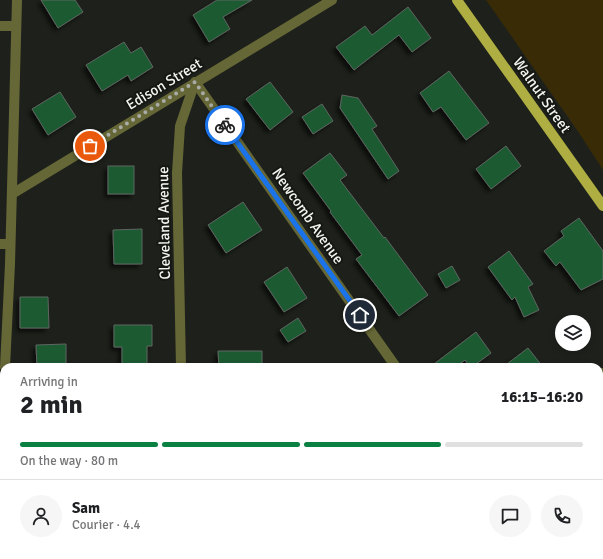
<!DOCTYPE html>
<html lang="en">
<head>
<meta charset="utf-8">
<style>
  body { margin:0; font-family:Signika,sans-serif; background:#f6f6f6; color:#202124; height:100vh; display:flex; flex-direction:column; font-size:15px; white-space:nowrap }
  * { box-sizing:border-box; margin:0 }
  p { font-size:13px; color:#757577 }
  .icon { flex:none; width:22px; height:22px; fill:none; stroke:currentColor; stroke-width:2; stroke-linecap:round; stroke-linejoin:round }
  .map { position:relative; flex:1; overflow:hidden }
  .side { position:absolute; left:0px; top:363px; width:603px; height:196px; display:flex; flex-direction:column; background:#fff; border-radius:12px 12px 0 0; box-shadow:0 2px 6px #0003 }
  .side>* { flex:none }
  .fabs { position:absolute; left:555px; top:315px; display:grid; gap:8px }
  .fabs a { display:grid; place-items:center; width:36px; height:36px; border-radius:50%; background:#fff; box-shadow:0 2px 6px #0003; font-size:20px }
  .pin { position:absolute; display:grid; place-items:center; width:34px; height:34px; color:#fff; margin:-17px; border:2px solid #fff; border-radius:50%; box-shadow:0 1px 4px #0007 }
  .courier { position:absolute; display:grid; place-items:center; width:40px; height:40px; margin:-20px; border:3px solid #1a73e8; border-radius:50%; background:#fff; color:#222; box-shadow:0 1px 5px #0007 }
  .head em { font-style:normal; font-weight:700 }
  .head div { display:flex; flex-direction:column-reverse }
  .head { display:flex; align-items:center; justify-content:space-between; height:68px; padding:0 20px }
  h1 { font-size:26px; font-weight:700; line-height:30px }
  .bar { display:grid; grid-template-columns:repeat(4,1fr); gap:6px 4px; align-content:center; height:48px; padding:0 20px }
  .bar i { height:5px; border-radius:3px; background:#e0e0e0 }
  .bar .active { background:#0b8043 }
  .bar p { grid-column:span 4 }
  .line { display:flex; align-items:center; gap:10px; padding:0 20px; border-top:1px solid #e0e0e0 }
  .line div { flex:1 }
  .round { display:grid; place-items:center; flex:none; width:42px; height:42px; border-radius:21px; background:#f6f6f6 }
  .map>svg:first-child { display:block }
</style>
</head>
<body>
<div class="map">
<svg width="603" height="559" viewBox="0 0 603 559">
  <defs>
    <filter id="shadow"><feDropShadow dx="-3.5" dy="3.5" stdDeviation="2" flood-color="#0009"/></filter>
  </defs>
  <rect width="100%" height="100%" fill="#1e211b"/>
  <polygon fill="#382b06" points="486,0 603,0 603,170 579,133"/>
  <g fill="#1a5a32" stroke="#5f6661" filter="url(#shadow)">
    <polygon points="41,0 75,0 83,12 58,28"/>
    <polygon points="217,0 252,0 223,17 230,29 209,42 193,15"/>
    <polygon points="408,7 431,38 412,52 399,35 354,70 336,47 365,26 372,35"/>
    <polygon points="124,42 131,53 141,47 153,67 131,81 128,75 102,91 86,65"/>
    <polygon points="449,71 489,123 466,140 441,107 433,112 420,93"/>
    <polygon points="270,82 293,112 270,130 246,99"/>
    <polygon points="60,92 76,117 48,135 32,109"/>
    <polygon points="342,95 358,98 377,126 372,129 399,171 388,179 340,108"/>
    <polygon points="322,104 333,121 313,134 302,117"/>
    <polygon points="506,146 521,166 491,189 476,169"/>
    <polygon points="330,153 347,175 340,180 384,238 385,237 428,295 399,316 356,259 362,255 330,212 331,211 303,173"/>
    <rect x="108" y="166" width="26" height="28"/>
    <polygon points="243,202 262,230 226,253 208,225"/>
    <polygon points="579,218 603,251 603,279 581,290 560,262 556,266 544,251 564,236 561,231"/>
    <polygon points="142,229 142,264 114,264 113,230"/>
    <polygon points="509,251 533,284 528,287 539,310 524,317 515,297 512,300 488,267"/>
    <polygon points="452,266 460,280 446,288 438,274"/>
    <polygon points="287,267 307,298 284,312 264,282"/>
    <polygon points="20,297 48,297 49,328 20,328"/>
    <polygon points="298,318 306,331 288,342 280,330"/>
    <polygon points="114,325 152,325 152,346 147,346 147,367 122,367 122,347 114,347"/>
    <polygon points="476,332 491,353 472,367 470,367 465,360 456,367 430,367"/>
    <polygon points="66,344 66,367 37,367 36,345"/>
    <polygon points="528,348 543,367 503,367"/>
    <polygon points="218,351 262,351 262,367 219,367"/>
  </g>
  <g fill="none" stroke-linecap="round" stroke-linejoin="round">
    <g stroke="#666736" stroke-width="10">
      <polyline points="0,26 16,26"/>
      <polyline points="195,82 396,367"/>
      <polyline points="12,194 332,0"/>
      <polyline points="0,244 10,244"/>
      <polyline points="181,367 177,173 180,126 195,82"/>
      <polyline points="599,376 603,373"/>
      <polyline points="0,514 4,514"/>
      <polyline points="182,555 182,559"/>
      <polyline points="527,555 530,559"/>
      <polyline points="384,559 384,555"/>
    </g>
    <g stroke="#666736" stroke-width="10">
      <polyline points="5,367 10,264 17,0"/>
      <polyline points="0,457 4,378"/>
    </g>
    <polyline stroke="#aeae42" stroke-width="10" points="457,0 603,206"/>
  </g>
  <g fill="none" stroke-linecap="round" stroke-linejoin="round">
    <polyline stroke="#a8aba6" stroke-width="4" stroke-dasharray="0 7.2" points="90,146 195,82 225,125"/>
    <polyline stroke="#1a73e8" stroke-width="5" points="225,125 360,315"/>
  </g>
  <g text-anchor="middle" stroke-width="4" stroke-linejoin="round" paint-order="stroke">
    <g font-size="15" fill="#f2f5f1" stroke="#151812">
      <text transform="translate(164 84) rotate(-31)" y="5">Edison Street</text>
      <text transform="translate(542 95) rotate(55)" y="5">Walnut Street</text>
      <text transform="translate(308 216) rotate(55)" y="5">Newcomb Avenue</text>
      <text transform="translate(164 223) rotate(-91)" y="5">Cleveland Avenue</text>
    </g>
  </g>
</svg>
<div class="fabs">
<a><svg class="icon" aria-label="layers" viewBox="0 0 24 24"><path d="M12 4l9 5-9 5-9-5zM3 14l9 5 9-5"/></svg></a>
</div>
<div class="pin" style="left:90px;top:146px;background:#ea580c"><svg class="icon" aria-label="bag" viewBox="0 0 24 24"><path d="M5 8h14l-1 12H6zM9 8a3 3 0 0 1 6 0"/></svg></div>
<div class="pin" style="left:360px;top:315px;background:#1f2937"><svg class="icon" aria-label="home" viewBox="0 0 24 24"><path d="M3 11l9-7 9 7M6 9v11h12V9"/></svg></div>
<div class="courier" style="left:225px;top:125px"><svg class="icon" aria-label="bike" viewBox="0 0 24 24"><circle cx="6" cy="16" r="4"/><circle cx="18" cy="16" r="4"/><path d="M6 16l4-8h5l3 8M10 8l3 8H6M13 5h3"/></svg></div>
<section class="side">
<div class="head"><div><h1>2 min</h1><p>Arriving in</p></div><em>16:15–16:20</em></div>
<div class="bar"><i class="active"></i><i class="active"></i><i class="active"></i><i></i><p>On the way · 80 m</p></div>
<div class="line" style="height:72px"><a class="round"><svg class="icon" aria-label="person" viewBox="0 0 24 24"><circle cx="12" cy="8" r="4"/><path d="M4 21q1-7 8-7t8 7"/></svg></a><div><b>Sam</b><p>Courier · 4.4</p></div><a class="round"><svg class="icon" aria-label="chat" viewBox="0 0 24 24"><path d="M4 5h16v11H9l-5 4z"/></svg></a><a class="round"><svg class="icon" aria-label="phone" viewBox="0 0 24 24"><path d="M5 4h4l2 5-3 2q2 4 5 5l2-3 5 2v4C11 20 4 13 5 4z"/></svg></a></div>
</section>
</div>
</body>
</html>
